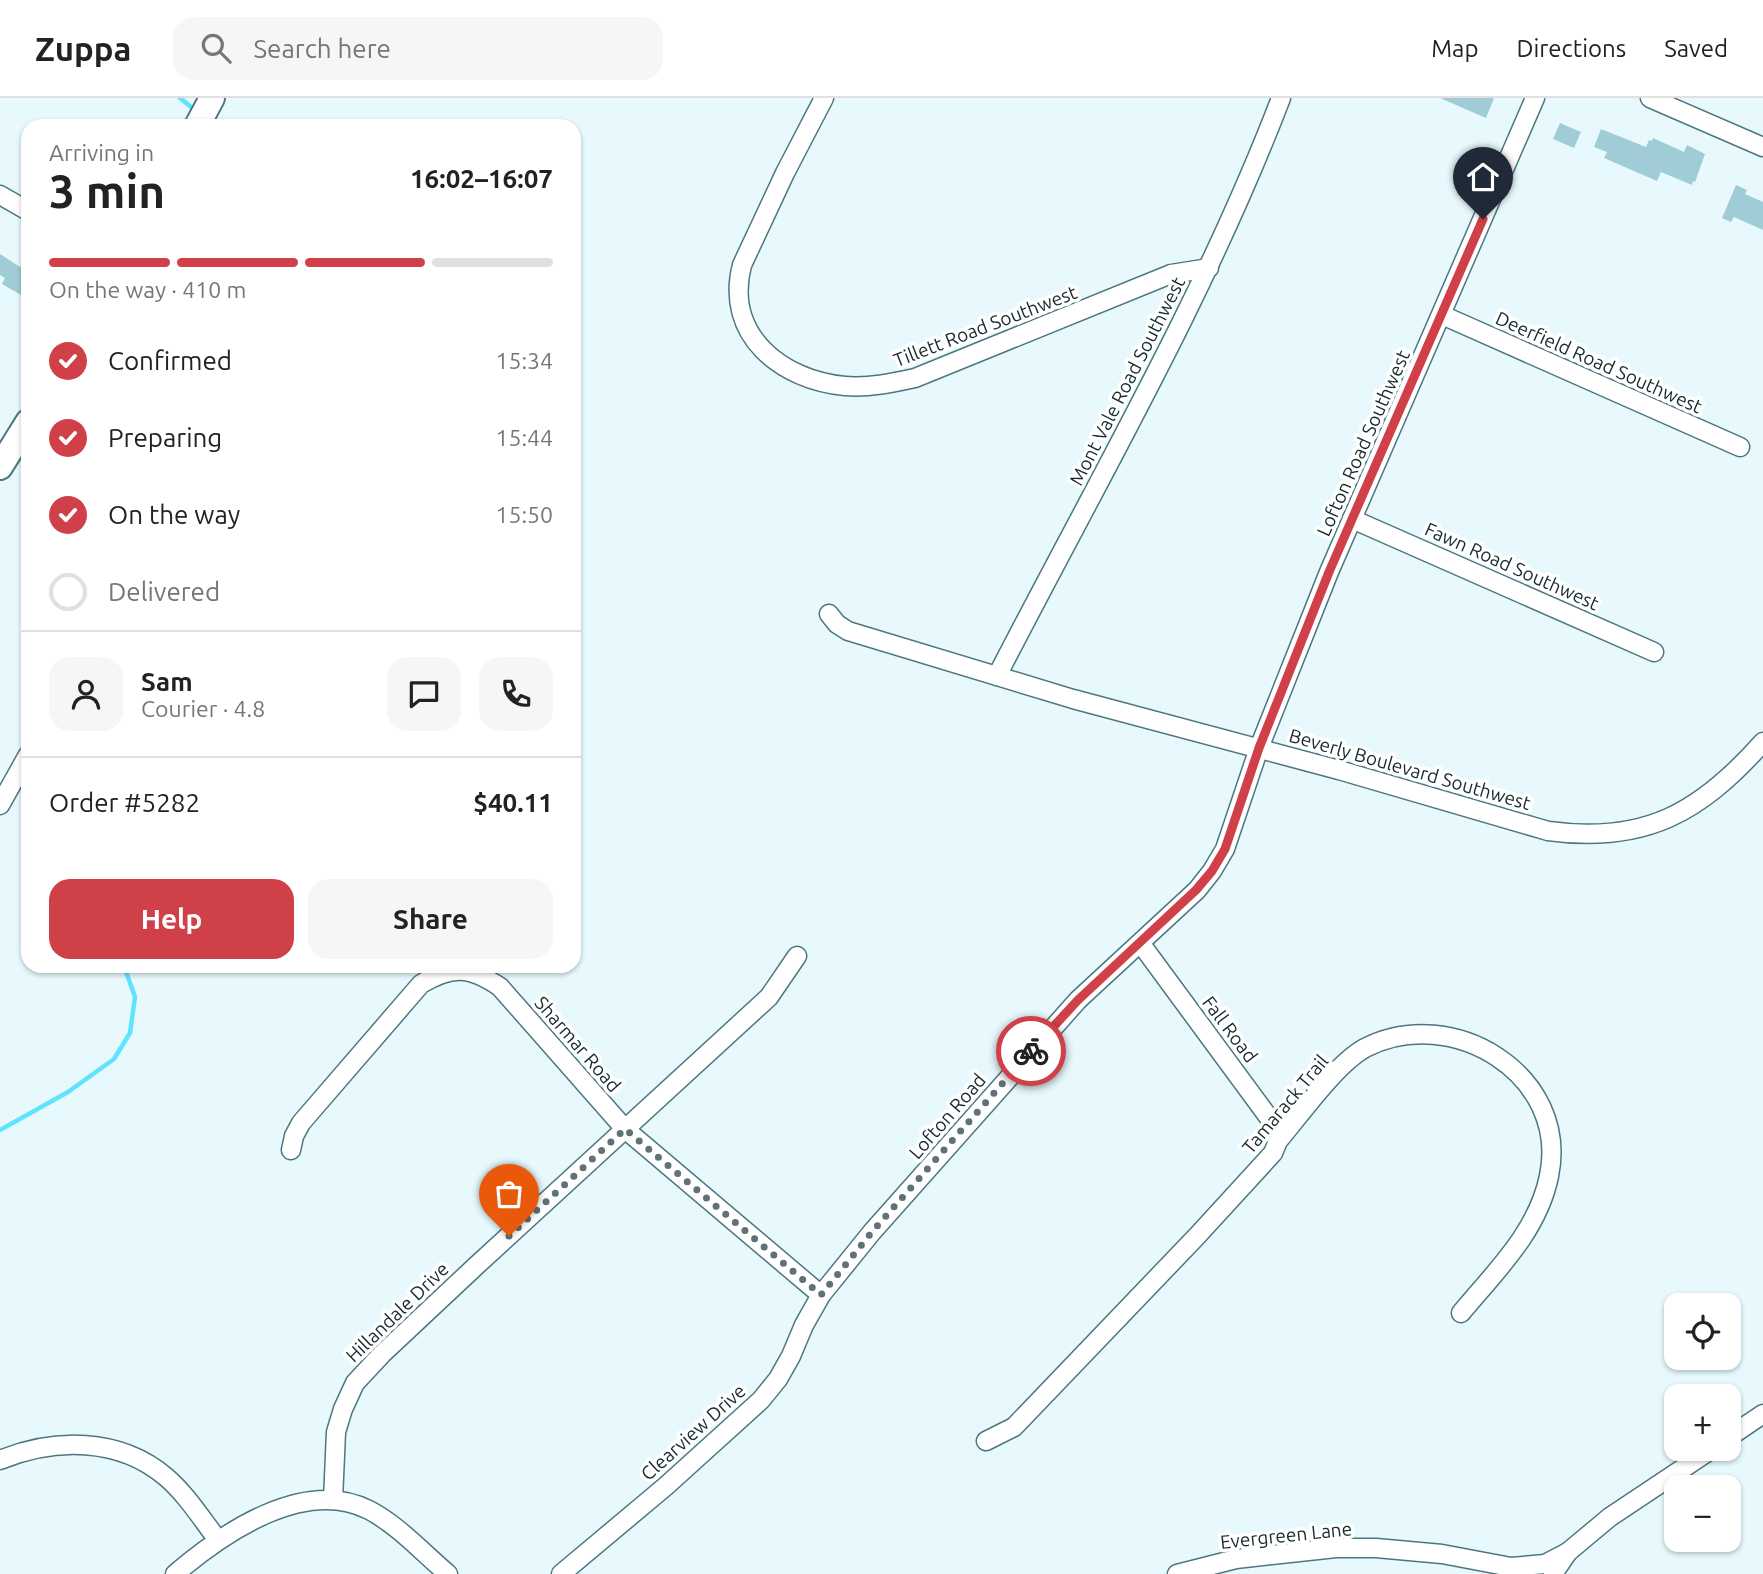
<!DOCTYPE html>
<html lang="en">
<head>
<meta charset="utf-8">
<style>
  body { margin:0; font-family:Ubuntu,sans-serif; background:#f6f6f6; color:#222; height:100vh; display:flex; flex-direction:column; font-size:26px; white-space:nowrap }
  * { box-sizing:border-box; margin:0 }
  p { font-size:23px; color:#767676 }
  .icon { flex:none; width:38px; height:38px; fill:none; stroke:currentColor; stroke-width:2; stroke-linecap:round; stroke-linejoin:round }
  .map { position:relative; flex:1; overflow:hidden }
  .panel { position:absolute; left:21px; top:21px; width:560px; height:854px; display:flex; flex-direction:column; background:#fff; border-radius:21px; box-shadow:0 2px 5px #0004 }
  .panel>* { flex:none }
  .tools { position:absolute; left:1664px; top:1195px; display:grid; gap:14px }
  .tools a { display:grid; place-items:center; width:77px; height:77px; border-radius:14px; background:#fff; box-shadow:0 2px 5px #0004; font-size:35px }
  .pin { position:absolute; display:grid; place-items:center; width:60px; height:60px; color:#fff; margin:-72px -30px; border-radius:50% 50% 50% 0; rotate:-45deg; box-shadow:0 0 7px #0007 }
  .pin .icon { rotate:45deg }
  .courier { position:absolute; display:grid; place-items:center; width:70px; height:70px; margin:-35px; border:5px solid #d04049; border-radius:50%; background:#fff; color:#222; box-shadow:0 2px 9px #0007 }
  .overview em { font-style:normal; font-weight:700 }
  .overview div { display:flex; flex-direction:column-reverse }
  .overview { display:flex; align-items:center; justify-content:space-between; height:119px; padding:0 28px }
  h1 { font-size:46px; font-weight:700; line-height:52px }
  .bar { display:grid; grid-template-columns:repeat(4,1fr); gap:10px 7px; align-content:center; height:84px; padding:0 28px }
  .bar i { height:9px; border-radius:5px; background:#e0e0e0 }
  .bar .current { background:#d04049 }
  .bar p { grid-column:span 4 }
  .line { display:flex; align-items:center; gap:18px; padding:0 28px; border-top:2px solid #e0e0e0 }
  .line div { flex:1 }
  .round { display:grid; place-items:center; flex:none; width:74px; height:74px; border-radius:21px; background:#f6f6f6 }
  ol { padding:0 28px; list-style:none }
  li { display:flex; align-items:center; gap:21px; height:77px }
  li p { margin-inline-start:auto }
  li .icon { padding:7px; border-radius:50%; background:#d04049; color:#fff; stroke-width:4 }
  li:last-child { color:#767676 }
  li i { width:38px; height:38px; border:4px solid #e0e0e0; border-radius:50% }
  .action { display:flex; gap:14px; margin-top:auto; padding:14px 28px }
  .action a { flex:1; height:80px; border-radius:21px; background:#d04049; color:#fff; font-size:28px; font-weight:700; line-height:80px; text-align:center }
  .action a+a { background:#f6f6f6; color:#222 }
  header { display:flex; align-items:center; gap:42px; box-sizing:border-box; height:98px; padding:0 35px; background:#fff; border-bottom:2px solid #e0e0e0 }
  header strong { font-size:33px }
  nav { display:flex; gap:38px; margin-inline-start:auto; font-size:24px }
  .search { width:490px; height:63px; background:#f6f6f6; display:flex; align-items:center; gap:18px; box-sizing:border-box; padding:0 24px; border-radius:21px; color:#767676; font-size:26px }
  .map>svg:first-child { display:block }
</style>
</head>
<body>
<header>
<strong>Zuppa</strong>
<div class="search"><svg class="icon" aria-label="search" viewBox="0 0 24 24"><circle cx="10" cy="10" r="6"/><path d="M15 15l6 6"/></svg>Search here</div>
<nav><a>Map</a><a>Directions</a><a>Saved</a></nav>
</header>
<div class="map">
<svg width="1763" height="1476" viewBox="0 0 1763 1476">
  <rect width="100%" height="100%" fill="#e7f9fd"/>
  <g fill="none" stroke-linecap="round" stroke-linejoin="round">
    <g stroke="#60e4fd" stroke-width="4.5">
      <polyline points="180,0 191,9"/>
      <polyline points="0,1032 68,994 114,961 130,935 135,899 124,868"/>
    </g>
  </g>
  <g fill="#9fccd6">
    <polygon points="1440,0 1494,0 1486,20"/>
    <polygon points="1560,25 1581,34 1574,50 1553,41"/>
    <polygon points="1601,31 1646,49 1649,42 1652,43 1653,40 1684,54 1687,47 1705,56 1695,84 1693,83 1692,87 1661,74 1657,83 1604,60 1607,54 1594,49"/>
    <polygon points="1736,87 1747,92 1745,96 1763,104 1763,132 1734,119 1731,124 1722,120"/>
    <polygon points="0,156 28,174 28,201 2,186 5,180 0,177"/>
  </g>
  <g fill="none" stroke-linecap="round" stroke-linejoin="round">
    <g stroke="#4d7780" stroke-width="21">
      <g id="street">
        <path d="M824,0L785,75L742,167C724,237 781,282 845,288C869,290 892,285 915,280L1171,176L1209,170"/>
        <polyline points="1650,0 1763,49"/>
        <polyline points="0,97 28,113"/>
        <polyline points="1442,217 1740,349"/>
        <polyline points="1352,421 1654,554"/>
        <path d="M829,516L837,526L848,533L1073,601L1339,672L1548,733C1645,746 1700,715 1763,644"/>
        <path d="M997,578C1095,387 1204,201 1281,0"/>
        <polyline points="0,707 28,657"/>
        <polyline points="1141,846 1275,1028 1278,1043"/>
        <path d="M291,1052L294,1038L301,1025L421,886C452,868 469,868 500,889L625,1031L821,1197"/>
        <polyline points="1729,1339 1763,1316"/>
        <path d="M986,1343L1014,1329L1197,1138L1273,1055L1278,1043C1301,1016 1336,966 1365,950C1452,905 1570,977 1549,1078C1538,1133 1496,1173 1461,1215"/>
        <path d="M0,1362C54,1340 119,1339 166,1379C186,1396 201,1420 218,1442"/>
        <polyline points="333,1402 336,1334 343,1311 355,1285 382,1256 477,1167 769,899 797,858"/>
        <path d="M175,1476C223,1435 304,1379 369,1412C398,1427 423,1455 448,1476"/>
        <polyline points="561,1476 666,1388 761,1302 778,1281 791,1258 804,1227 821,1197 872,1134 1078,902 1197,792 1212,773 1225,751 1259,650 1329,474 1535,0"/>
        <polyline points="1177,1476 1236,1461 1336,1450 1376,1450 1442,1456 1511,1469 1545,1466 1568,1454"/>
        <polyline points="1553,1476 1568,1454 1610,1419 1712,1351"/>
      </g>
    </g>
    <g stroke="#4d7780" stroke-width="28">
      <g id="secondary">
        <polyline points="197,28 212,0"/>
        <polyline points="0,369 28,324"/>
      </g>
    </g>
    <use href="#street" stroke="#fff" stroke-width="18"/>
    <use href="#secondary" stroke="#fff" stroke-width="24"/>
  </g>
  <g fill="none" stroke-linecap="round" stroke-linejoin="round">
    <polyline stroke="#607276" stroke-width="7" stroke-dasharray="0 12.6" points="509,1138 625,1031 821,1197 872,1134 1031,953"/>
    <polyline stroke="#d04049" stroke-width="9" points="1031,953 1078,902 1196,792 1212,773 1225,751 1259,650 1329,474 1483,121"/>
  </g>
  <g text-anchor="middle" stroke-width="7" stroke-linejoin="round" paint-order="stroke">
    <g font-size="19" fill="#182a2e" stroke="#fff">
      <text transform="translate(985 228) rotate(-21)" y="7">Tillett Road Southwest</text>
      <text transform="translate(1599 264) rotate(24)" y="7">Deerfield Road Southwest</text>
      <text transform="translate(1127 283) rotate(-63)" y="7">Mont Vale Road Southwest</text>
      <text transform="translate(1363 345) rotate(-66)" y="7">Lofton Road Southwest</text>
      <text transform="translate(1512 468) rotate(24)" y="7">Fawn Road Southwest</text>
      <text transform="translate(1410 671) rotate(16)" y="7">Beverly Boulevard Southwest</text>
      <text transform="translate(1230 931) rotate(53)" y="7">Fall Road</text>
      <text transform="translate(578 946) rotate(49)" y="7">Sharmar Road</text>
      <text transform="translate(1285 1006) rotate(-50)" y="7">Tamarack Trail</text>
      <text transform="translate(947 1018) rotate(-49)" y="7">Lofton Road</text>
      <text transform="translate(397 1214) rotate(-44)" y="7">Hillandale Drive</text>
      <text transform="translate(693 1334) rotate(-42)" y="7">Clearview Drive</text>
      <text transform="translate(1286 1437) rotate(-6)" y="7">Evergreen Lane</text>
    </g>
  </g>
</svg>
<div class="tools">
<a><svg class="icon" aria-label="locate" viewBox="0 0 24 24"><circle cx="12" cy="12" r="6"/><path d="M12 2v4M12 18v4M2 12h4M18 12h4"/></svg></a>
<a>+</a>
<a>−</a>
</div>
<div class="pin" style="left:509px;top:1138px;background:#ea580c"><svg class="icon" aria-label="bag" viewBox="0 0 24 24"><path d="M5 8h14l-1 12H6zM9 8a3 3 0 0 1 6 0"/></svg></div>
<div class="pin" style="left:1483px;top:121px;background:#1f2937"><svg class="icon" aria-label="home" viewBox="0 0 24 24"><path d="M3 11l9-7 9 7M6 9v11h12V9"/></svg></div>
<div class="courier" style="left:1031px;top:953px"><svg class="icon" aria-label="bike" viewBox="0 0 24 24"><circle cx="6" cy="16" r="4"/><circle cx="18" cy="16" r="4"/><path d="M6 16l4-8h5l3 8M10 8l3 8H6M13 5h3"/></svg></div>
<section class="panel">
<div class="overview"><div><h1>3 min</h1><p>Arriving in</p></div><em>16:02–16:07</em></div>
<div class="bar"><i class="current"></i><i class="current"></i><i class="current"></i><i></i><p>On the way · 410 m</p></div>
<ol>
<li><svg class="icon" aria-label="check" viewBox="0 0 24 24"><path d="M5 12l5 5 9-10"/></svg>Confirmed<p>15:34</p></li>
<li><svg class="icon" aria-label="check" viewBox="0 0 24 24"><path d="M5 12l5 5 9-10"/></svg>Preparing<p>15:44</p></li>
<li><svg class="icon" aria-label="check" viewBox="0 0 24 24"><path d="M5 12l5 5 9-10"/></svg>On the way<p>15:50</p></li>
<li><i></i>Delivered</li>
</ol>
<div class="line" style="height:126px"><a class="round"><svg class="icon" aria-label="person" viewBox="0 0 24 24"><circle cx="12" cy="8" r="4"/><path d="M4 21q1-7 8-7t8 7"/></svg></a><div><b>Sam</b><p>Courier · 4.8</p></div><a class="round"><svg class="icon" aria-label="chat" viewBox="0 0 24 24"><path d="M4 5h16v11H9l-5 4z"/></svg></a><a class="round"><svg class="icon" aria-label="phone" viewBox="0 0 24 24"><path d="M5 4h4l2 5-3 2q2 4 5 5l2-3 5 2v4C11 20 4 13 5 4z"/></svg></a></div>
<div class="line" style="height:91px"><div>Order #5282</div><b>$40.11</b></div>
<div class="action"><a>Help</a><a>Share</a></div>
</section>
</div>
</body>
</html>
